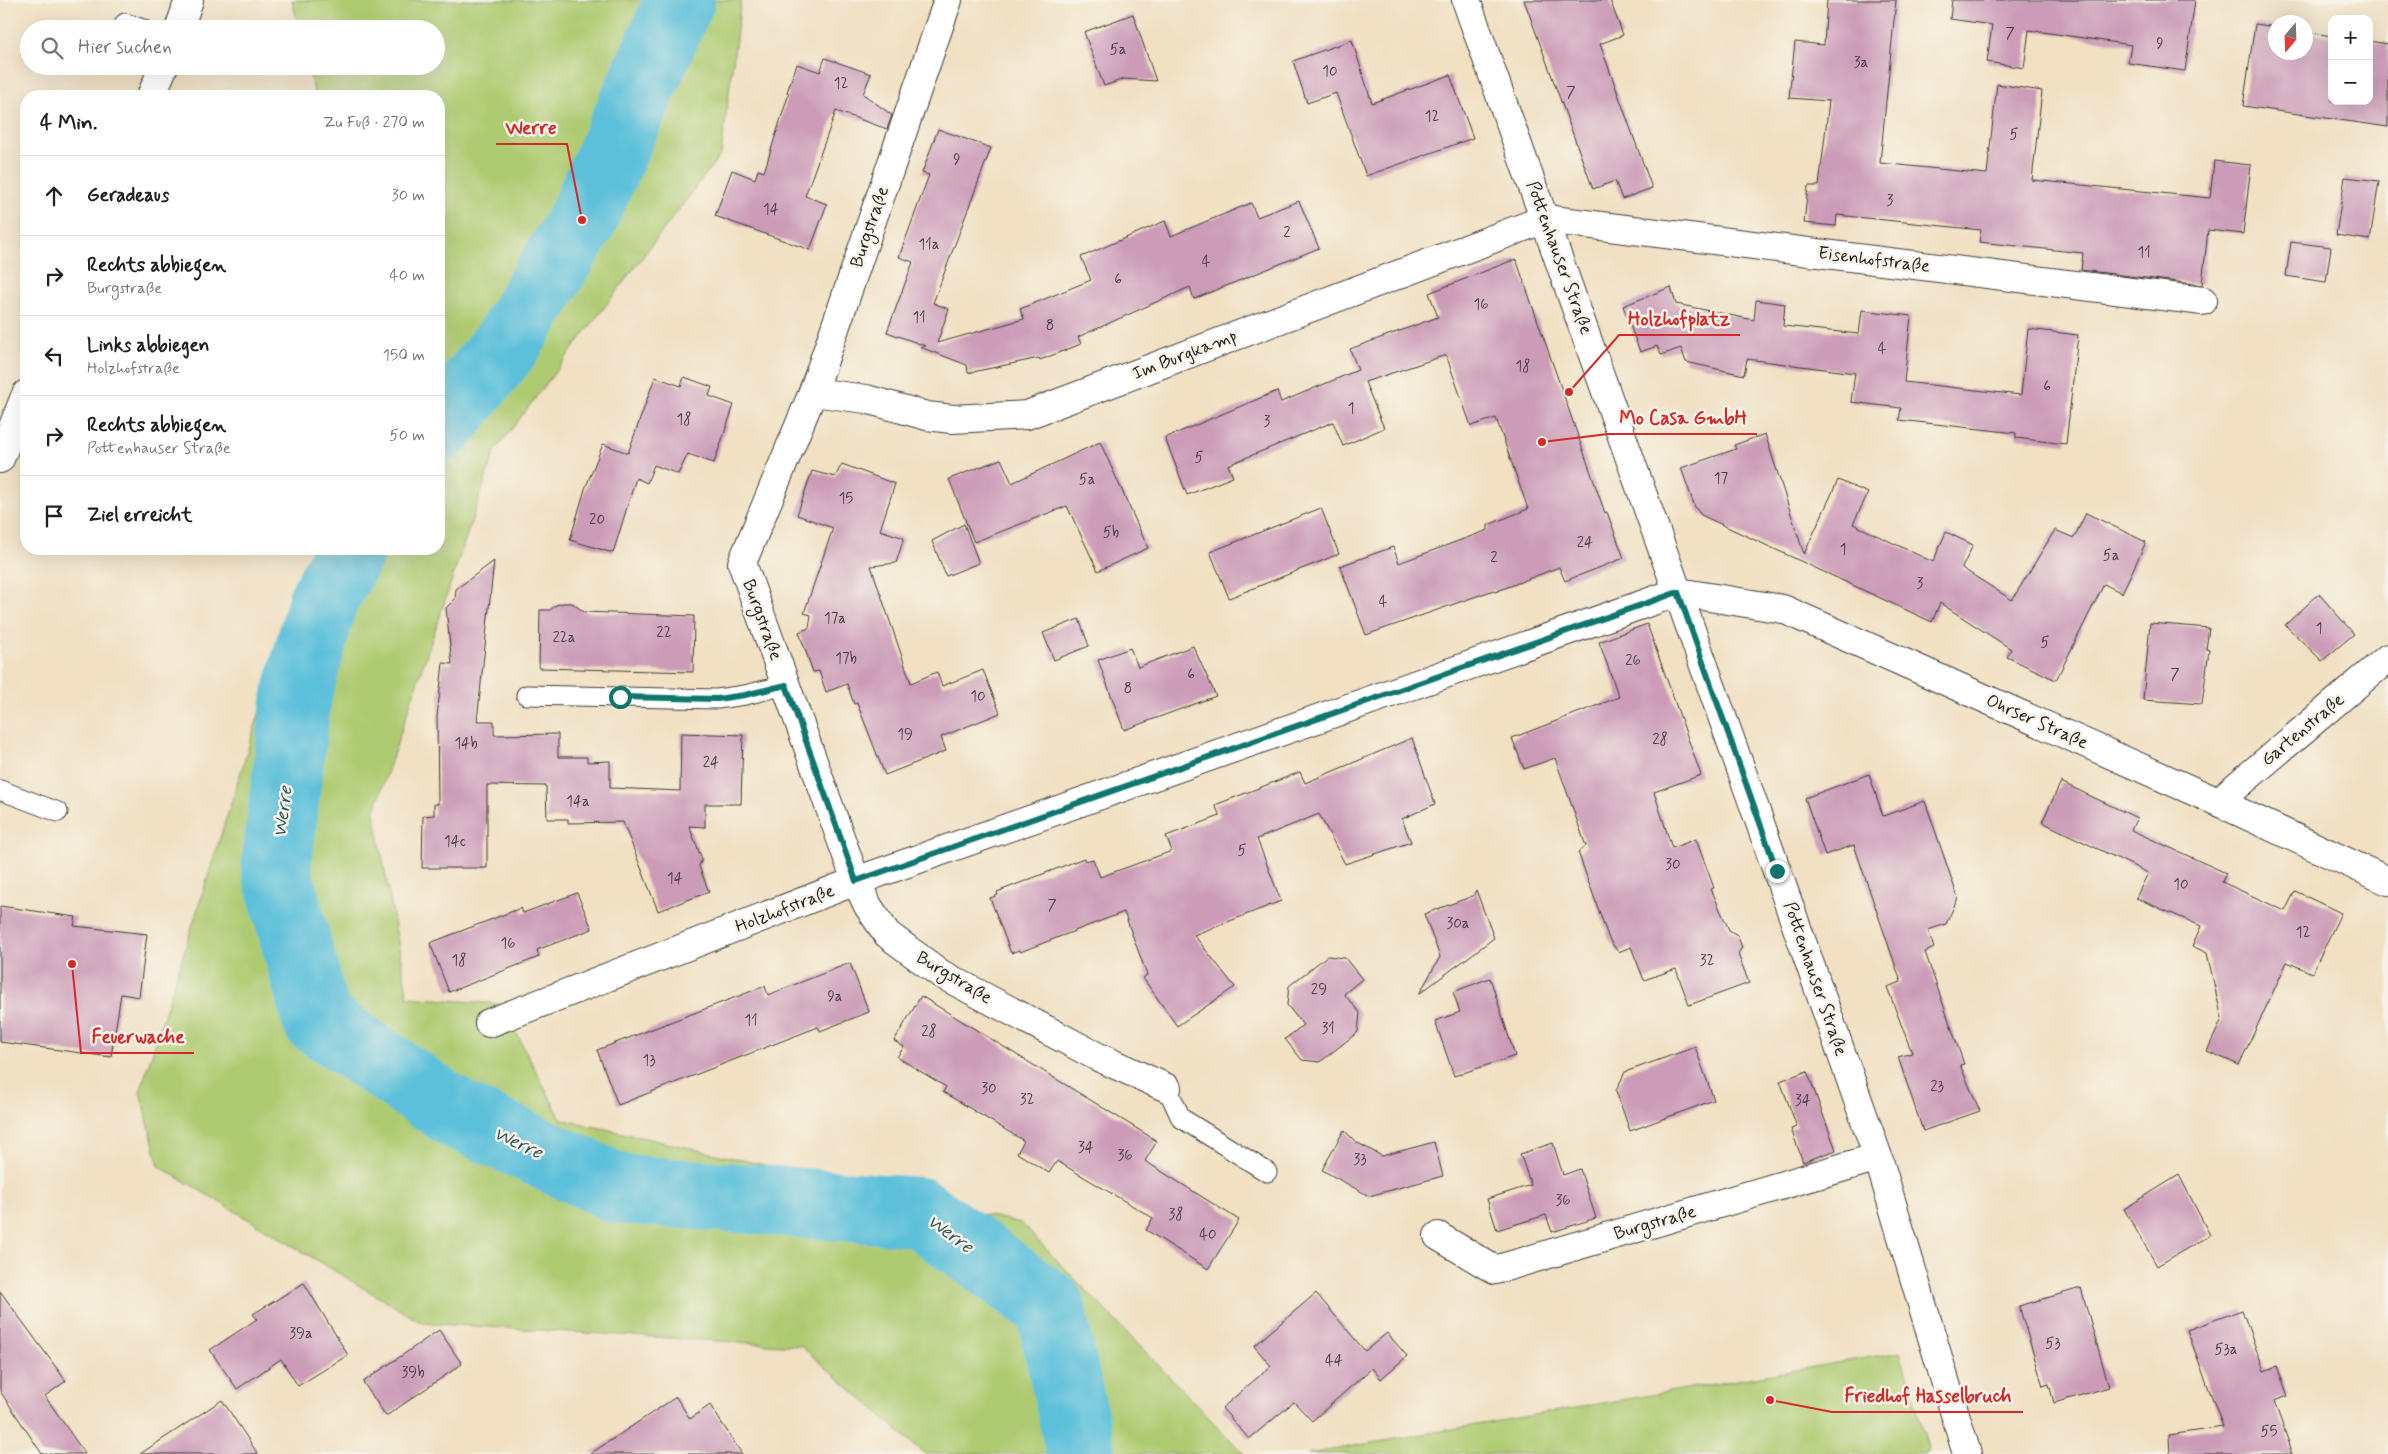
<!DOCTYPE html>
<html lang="de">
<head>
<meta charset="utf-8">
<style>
	body { margin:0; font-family:Mynerve,sans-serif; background:#f2f2f2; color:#202124 }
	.controls { position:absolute; right:15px; top:15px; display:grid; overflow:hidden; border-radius:10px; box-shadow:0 5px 20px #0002 }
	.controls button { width:45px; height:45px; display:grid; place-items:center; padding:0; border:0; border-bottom:1px solid #e0e0e0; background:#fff; color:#202124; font:25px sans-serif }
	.compass { position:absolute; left:2268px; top:15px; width:45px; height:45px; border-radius:50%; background:#fff; box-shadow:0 5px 20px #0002; rotate:199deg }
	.stop { position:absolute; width:15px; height:15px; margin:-11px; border:4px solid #0f766e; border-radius:50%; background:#fff }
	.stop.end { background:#0f766e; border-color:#fff; box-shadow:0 1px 5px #0008 }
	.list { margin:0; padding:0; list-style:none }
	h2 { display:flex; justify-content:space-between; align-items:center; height:65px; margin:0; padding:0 20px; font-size:21px }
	h2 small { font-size:16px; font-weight:400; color:#757577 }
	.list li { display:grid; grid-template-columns:32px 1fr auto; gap:15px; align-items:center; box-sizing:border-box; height:80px; padding:0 20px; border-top:1px solid #e0e0e0 }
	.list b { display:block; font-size:19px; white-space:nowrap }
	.list p { margin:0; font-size:16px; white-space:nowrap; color:#757577 }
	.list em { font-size:16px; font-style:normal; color:#757577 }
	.icon { flex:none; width:28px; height:28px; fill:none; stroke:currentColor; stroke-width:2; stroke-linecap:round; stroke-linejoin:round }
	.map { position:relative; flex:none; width:2388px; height:1454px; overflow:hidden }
	.search { position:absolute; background:#fff; box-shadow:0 5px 20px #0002; left:20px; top:20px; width:425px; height:55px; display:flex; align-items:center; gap:12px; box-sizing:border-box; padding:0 18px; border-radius:28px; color:#757577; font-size:19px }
	.panel { position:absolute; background:#fff; box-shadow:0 5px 20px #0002; left:20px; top:90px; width:425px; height:465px; border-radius:20px }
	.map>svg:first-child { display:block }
	.green { fill:#afcb72; stroke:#667447 }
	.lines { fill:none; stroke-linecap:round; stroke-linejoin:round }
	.river { stroke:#5cc0da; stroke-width:70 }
	.building { fill:#cb9bb7 }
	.lane-casing { stroke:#3c3935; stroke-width:21 }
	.street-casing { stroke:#3c3935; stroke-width:30 }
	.secondary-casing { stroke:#3c3935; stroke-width:30 }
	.primary-casing { stroke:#3c3935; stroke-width:30 }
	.lane { stroke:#fff; stroke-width:19 }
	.street { stroke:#fff; stroke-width:28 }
	.secondary { stroke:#fff; stroke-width:28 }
	.primary { stroke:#fff; stroke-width:28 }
	.route { stroke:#0f766e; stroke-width:6 }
	.labels { text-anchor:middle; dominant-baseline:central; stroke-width:5; stroke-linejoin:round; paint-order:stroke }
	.number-label { font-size:15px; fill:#483c43 }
	.street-label { font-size:18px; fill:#1c1c1c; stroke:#f7f3e8 }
	.water-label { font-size:19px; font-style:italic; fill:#32555e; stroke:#f7f3e8 }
	.leader { fill:none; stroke:#d62828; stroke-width:2 }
	.callout-dot { fill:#d62828; stroke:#f7f3e8; stroke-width:2 }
	.callout-label { font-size:19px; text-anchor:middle; font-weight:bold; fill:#d62828; stroke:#f7f3e8; stroke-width:5; stroke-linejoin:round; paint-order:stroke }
</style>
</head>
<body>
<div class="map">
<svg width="2388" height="1454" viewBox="0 0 2388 1454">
	<rect width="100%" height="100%" fill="#f7f3e8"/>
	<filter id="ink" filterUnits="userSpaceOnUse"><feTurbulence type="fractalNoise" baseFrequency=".02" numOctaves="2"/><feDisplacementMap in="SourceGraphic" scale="10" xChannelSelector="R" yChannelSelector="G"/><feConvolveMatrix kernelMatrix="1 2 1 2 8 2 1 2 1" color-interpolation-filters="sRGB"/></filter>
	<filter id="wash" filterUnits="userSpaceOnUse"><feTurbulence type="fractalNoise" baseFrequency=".0096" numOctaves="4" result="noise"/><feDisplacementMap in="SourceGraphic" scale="20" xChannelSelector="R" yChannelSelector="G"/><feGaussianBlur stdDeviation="1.12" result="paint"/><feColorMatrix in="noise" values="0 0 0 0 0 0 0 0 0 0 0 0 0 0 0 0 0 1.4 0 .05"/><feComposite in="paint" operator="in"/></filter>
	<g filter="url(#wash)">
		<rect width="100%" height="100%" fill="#f1e0c2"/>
		<g class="green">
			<polygon points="292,0 741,0 721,154 495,451 374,812 408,997 501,1004 561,1119 1021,1223 1244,1454 925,1454 801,1346 422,1323 159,1166 140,1092 311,549 439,549 439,96 315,96 308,66 436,66 436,29 299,29"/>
			<polygon points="1900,1352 1928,1447 1926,1454 1308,1454"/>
		</g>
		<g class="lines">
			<g class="river">
				<polyline points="439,428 507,344 582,220 680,0"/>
				<polyline points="351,549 323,601 297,695 276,868 317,1020 456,1114 619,1189 919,1212 1050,1306 1081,1454"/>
			</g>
		</g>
		<g id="blocks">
			<g class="building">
				<polygon points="1524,0 1610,0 1623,35 1600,44 1652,188 1622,199 1615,181 1593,189"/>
				<polygon points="1827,0 1896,0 1880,163 1987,174 1997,84 2042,91 2032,180 2210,198 2214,161 2251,165 2243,234 2208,230 2202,285 2081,270 2083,253 1979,242 1981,230 1837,215 1836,226 1804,223 1808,186 1819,186 1829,101 1789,98 1795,42 1824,45"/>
				<polygon points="1952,0 2195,0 2185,71 2128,63 2131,45 2029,30 2024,68 1987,62 1992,25 1950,19"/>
				<polygon points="1133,14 1156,81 1124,79 1104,86 1084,32"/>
				<polygon points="2255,24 2276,27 2276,52 2306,52 2306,32 2332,36 2332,101 2369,101 2369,41 2388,44 2388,127 2243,106"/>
				<polygon points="1352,40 1372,103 1450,75 1473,138 1366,176 1336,93 1307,103 1293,61"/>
				<polygon points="825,58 871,74 863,94 892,115 887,129 836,111 805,196 827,204 810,250 715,216 732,170 755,179 758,170 764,172 789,93 787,92 797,64 820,72"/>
				<polygon points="938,129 991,148 933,303 949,309 937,343 1024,319 1020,309 1091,280 1081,257 1165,221 1171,236 1251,203 1257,217 1299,201 1319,248 1194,299 1190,287 1078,337 1081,344 1040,360 1039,358 968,373 967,365 920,347 926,346 887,332 913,262 899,257 929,175 922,173"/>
				<polygon points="2345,177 2379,181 2370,240 2336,235"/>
				<polygon points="2291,242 2331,247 2326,282 2286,276"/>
				<polygon points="1516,259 1605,513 1607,512 1624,558 1565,581 1559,567 1495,592 1494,590 1366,635 1340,566 1393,547 1399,563 1488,530 1488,525 1528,509 1496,418 1471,426 1446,355 1365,382 1384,428 1343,446 1333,422 1228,465 1233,477 1187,495 1165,438 1277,391 1281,402 1358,370 1350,349 1438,317 1429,293"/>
				<polygon points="1671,287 1676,304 1754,320 1756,300 1785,304 1783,326 1859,334 1862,310 1911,316 1904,382 2021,395 2028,329 2078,335 2066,444 2016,438 2016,433 1899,420 1901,408 1851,402 1855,373 1747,359 1744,375 1686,362 1681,348 1661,355 1657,346 1640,352 1623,306"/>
				<polygon points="655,377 681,386 684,377 712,387 709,396 734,405 714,463 688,454 678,474 654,465 647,483 636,478 613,553 570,540 585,489 603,444 628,453"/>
				<polygon points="1765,434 1804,554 1838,480 1868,493 1853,524 1933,562 1946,532 1973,545 1962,568 2012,600 2055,530 2074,538 2086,513 2146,542 2122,593 2104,584 2056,680 2007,657 2011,649 1940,603 1932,622 1701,515 1695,507 1681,468 1736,449 1734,445"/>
				<polygon points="1100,442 1148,548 1098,571 1067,506 974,542 949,479 1001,459 1012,483"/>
				<polygon points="842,464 895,484 880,530 904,538 896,563 871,566 911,683 937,672 942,686 983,670 1000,713 941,737 946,751 885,775 857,703 854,704 847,684 826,692 819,671 813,672 799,632 809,628 811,615 804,613 833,528 797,515 812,471 835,477"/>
				<polygon points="1321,508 1339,554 1229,598 1210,552"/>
				<polygon points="964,524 979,563 946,576 932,541"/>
				<polygon points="494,561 477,721 494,721 494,735 558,734 558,757 587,757 587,762 610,761 610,788 680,791 681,733 743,735 741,804 705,804 705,827 689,826 702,859 699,866 709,892 658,911 623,822 568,823 568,819 547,819 546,786 487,785 487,868 422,868 423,816 434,815 434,804 438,804 437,717 443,663 452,664 446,608 455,599 456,589"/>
				<polygon points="2319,594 2354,634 2322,661 2285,625"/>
				<polygon points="563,603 572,603 584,612 694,616 693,672 539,668 540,610 550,610 556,605"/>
				<polygon points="1079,619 1089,646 1054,660 1043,633"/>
				<polygon points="2150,623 2209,628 2206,649 2209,650 2202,704 2143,700"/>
				<polygon points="1647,624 1701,775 1654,792 1672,848 1696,839 1714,888 1711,889 1729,930 1737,935 1742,947 1738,954 1749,983 1689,1005 1676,969 1644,980 1631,947 1618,952 1609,939 1578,852 1586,846 1555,758 1524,769 1512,738 1619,697 1599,642"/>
				<polygon points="1193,646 1216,696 1124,730 1098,660 1130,648 1138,667"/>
				<polygon points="1412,738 1435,804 1402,819 1411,842 1345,864 1319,814 1257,839 1281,901 1194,935 1235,987 1177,1026 1143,978 1147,975 1124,912 1020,952 1019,950 1011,953 990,898 998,895 997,892 1084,858 1085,861 1093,859 1100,877 1172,851 1166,836 1220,816 1215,805 1300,772 1305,783"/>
				<polygon points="1869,774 1883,816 1925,801 1958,898 1946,924 1928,930 1934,948 1925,952 1964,1064 1960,1065 1980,1111 1923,1131 1898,1057 1912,1053 1887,987 1901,982 1854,845 1825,855 1805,798"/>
				<polygon points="2061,782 2137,818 2131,830 2226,873 2222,882 2285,911 2295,891 2341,913 2312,973 2287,962 2239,1065 2207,1051 2222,1019 2207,953 2192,946 2201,926 2136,898 2148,873 2042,822"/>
				<polygon points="1476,890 1494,938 1419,994 1440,957 1424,914 1473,896"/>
				<polygon points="577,893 592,929 537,950 539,957 449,992 430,943 521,908 523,913"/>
				<polygon points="0,906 76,917 74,926 147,934 139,997 121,994 111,1057 0,1042"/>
				<polygon points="1327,956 1345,958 1362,979 1344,994 1360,1013 1358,1032 1320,1062 1302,1060 1285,1039 1303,1025 1287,1005 1289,986"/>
				<polygon points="850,963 869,1012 820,1031 818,1027 618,1105 597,1050 765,986 768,995"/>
				<polygon points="1490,978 1515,1056 1454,1076 1435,1021 1460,1012 1453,992"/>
				<polygon points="921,996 1157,1141 1145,1161 1239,1220 1208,1269 1146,1230 1153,1218 1057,1161 1049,1173 1017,1153 1024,1141 943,1092 946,1087 897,1057 904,1047 894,1041"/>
				<polygon points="1695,1047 1714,1100 1630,1131 1616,1091 1625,1072"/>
				<polygon points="1807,1071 1836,1150 1803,1162 1791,1129 1797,1127 1780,1081"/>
				<polygon points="1344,1130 1356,1142 1382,1156 1434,1142 1443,1176 1369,1196 1322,1170"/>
				<polygon points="1553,1143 1563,1175 1580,1169 1596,1218 1552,1232 1546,1215 1497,1230 1487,1199 1531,1185 1520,1154"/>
				<polygon points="2179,1175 2210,1235 2157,1266 2124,1209"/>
				<polygon points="304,1283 348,1355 298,1386 281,1359 237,1389 210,1350 257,1319 253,1314"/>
				<polygon points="2081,1288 2109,1387 2054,1403 2049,1384 2043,1386 2019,1306"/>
				<polygon points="0,1291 66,1381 45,1396 85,1454 42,1454 0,1391"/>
				<polygon points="1316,1293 1365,1351 1387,1333 1407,1356 1381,1379 1372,1368 1312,1421 1294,1402 1249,1439 1222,1408 1271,1366 1254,1346"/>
				<polygon points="2242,1310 2264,1371 2277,1366 2288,1396 2274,1401 2293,1454 2170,1454 2169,1435 2223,1427 2187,1330"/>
				<polygon points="439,1330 462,1364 386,1416 363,1382"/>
				<polygon points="676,1397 690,1419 710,1405 742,1454 590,1454"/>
				<polygon points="222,1400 258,1454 140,1454"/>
			</g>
		</g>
	</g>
	<g filter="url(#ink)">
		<use href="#blocks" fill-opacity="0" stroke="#3c3935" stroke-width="1"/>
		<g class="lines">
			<g class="lane-casing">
				<g id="lane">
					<polyline points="125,23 143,29"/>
					<polyline points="526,695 717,699 745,695 786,685"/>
					<polyline points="0,790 58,812"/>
					<polyline points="1167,1088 1181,1118 1267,1172"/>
				</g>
			</g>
			<g class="street-casing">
				<g id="street">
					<polyline points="948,0 813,392 742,563 856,881 868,906 887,934 941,974 1098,1057 1167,1088"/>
					<polyline points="813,392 866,399 927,416 952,419 1027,415 1545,219 2203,301"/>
					<polyline points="2218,802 2388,658"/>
					<polyline points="489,1023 856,881 1678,592"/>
					<polyline points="1438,1236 1495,1270 1878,1157"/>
				</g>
			</g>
			<g class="secondary-casing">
				<g id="secondary">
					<polyline points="1466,0 1748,789 1878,1157 1967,1454"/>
					<polyline points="1678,592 1783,609 2218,802 2388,881"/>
				</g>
			</g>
			<g class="primary-casing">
				<g id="primary">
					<polyline points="179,29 189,0"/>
					<polyline points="151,96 164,66"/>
					<polyline points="0,459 26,394"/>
				</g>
			</g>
			<use href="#lane" class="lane"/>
			<use href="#street" class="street"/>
			<use href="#secondary" class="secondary"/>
			<use href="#primary" class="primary"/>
		</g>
	</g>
	<g class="lines" filter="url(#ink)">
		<polyline class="route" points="620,697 717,699 745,695 786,685 856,881 1678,592 1777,871"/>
	</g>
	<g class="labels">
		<g class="number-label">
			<text x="2010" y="34">7</text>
			<text x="2160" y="44">9</text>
			<text x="1118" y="50">5a</text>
			<text x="1861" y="63">3a</text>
			<text x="1330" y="72">10</text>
			<text x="841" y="84">12</text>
			<text x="1571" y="93">7</text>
			<text x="1432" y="117">12</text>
			<text x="2014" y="135">5</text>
			<text x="957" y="160">9</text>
			<text x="1890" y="201">3</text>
			<text x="771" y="210">14</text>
			<text x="1287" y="233">2</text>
			<text x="929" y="245">11a</text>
			<text x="2144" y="253">11</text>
			<text x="1206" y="262">4</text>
			<text x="1118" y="280">6</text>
			<text x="1481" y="305">16</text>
			<text x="919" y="318">11</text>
			<text x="1050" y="326">8</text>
			<text x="1882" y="349">4</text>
			<text x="1523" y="367">18</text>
			<text x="2047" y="387">6</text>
			<text x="1351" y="409">1</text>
			<text x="684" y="420">18</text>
			<text x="1267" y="422">3</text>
			<text x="1199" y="458">5</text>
			<text x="1721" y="479">17</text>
			<text x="1087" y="480">5a</text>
			<text x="846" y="499">15</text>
			<text x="597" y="520">20</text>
			<text x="1111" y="533">5b</text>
			<text x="1585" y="543">24</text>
			<text x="1843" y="550">1</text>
			<text x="2111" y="556">5a</text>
			<text x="1494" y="558">2</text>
			<text x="1920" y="584">3</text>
			<text x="1383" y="602">4</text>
			<text x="835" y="619">17a</text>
			<text x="2319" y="629">1</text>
			<text x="664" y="633">22</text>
			<text x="564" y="638">22a</text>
			<text x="2045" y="643">5</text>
			<text x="846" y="659">17b</text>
			<text x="1633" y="661">26</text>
			<text x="1191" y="675">6</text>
			<text x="2175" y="675">7</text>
			<text x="1128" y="689">8</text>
			<text x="978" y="697">10</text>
			<text x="905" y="735">19</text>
			<text x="1660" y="740">28</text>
			<text x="466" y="744">14b</text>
			<text x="711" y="763">24</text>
			<text x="578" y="802">14a</text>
			<text x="455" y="842">14c</text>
			<text x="1242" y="851">5</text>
			<text x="1673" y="865">30</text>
			<text x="675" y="879">14</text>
			<text x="2181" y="885">10</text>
			<text x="1052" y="906">7</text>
			<text x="1458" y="924">30a</text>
			<text x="2303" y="933">12</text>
			<text x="508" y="944">16</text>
			<text x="459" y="961">18</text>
			<text x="1707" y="961">32</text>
			<text x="1319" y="990">29</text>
			<text x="835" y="997">9a</text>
			<text x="751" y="1021">11</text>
			<text x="1328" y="1029">31</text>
			<text x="929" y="1032">28</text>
			<text x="649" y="1061">13</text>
			<text x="1937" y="1087">23</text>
			<text x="989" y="1089">30</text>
			<text x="1027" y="1100">32</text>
			<text x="1803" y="1101">34</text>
			<text x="1086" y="1148">34</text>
			<text x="1125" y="1156">36</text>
			<text x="1360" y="1160">33</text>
			<text x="1563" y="1201">36</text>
			<text x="1176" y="1215">38</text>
			<text x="1208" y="1235">40</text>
			<text x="301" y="1334">39a</text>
			<text x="2053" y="1344">53</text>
			<text x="2226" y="1350">53a</text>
			<text x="1334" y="1361">44</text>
			<text x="413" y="1373">39b</text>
			<text x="2269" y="1432">55</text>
		</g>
		<g class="street-label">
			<text transform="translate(870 227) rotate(-71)">Burgstraße</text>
			<text transform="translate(1559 258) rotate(70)">Pottenhauser Straße</text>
			<text transform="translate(1874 260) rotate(7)">Eisenhofstraße</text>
			<text transform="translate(1185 355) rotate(-21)">Im Burgkamp</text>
			<text transform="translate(762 620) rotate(70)">Burgstraße</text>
			<text transform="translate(2037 722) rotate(24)">Ohrser Straße</text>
			<text transform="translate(2303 730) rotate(-40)">Gartenstraße</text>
			<text transform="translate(785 909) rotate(-21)">Holzhofstraße</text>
			<text transform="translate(954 978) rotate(31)">Burgstraße</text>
			<text transform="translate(1815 979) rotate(71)">Pottenhauser Straße</text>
			<text transform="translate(1655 1223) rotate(-16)">Burgstraße</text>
		</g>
		<g class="water-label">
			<text transform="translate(283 812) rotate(-83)">Werre</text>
			<text transform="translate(518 1143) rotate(25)">Werre</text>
			<text transform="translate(950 1234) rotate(36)">Werre</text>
		</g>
	</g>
	<path class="leader" d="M582 220L567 144H496M1569 392L1619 335H1740M1542 442L1608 434H1757M72 964L81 1053H194M1770 1400L1832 1412H2023"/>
	<g class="callout-dot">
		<circle cx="582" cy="220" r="5"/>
		<circle cx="1569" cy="392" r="5"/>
		<circle cx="1542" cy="442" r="5"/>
		<circle cx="72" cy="964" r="5"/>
		<circle cx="1770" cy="1400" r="5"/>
	</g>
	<g class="callout-label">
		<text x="531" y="134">Werre</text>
		<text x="1679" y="325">Holzhofplatz</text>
		<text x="1683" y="424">Mo Casa GmbH</text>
		<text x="138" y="1043">Feuerwache</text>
		<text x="1928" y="1402">Friedhof Hasselbruch</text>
	</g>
</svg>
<div class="controls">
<button>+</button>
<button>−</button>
</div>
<svg class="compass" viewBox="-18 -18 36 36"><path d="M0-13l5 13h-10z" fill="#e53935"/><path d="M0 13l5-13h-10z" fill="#757577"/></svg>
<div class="stop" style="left:620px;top:697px"></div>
<div class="stop end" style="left:1777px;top:871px"></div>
<div class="search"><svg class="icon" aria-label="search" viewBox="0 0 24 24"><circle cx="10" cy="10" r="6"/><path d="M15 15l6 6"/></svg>Hier suchen</div>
<section class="panel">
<h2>4 Min.<small>Zu Fuß · 270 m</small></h2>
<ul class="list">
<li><svg class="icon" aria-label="ahead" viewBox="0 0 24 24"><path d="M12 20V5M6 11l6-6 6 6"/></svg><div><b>Geradeaus</b></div><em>30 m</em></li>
<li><svg class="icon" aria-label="right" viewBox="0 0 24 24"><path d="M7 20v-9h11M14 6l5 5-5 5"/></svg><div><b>Rechts abbiegen</b><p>Burgstraße</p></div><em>40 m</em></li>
<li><svg class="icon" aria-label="left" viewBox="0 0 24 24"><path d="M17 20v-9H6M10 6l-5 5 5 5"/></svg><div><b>Links abbiegen</b><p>Holzhofstraße</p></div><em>150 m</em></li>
<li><svg class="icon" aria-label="right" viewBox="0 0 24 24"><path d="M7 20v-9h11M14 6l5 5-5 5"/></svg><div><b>Rechts abbiegen</b><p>Pottenhauser Straße</p></div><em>50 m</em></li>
<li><svg class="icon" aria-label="arrive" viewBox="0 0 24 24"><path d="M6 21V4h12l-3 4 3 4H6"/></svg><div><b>Ziel erreicht</b></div></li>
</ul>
</section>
</div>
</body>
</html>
